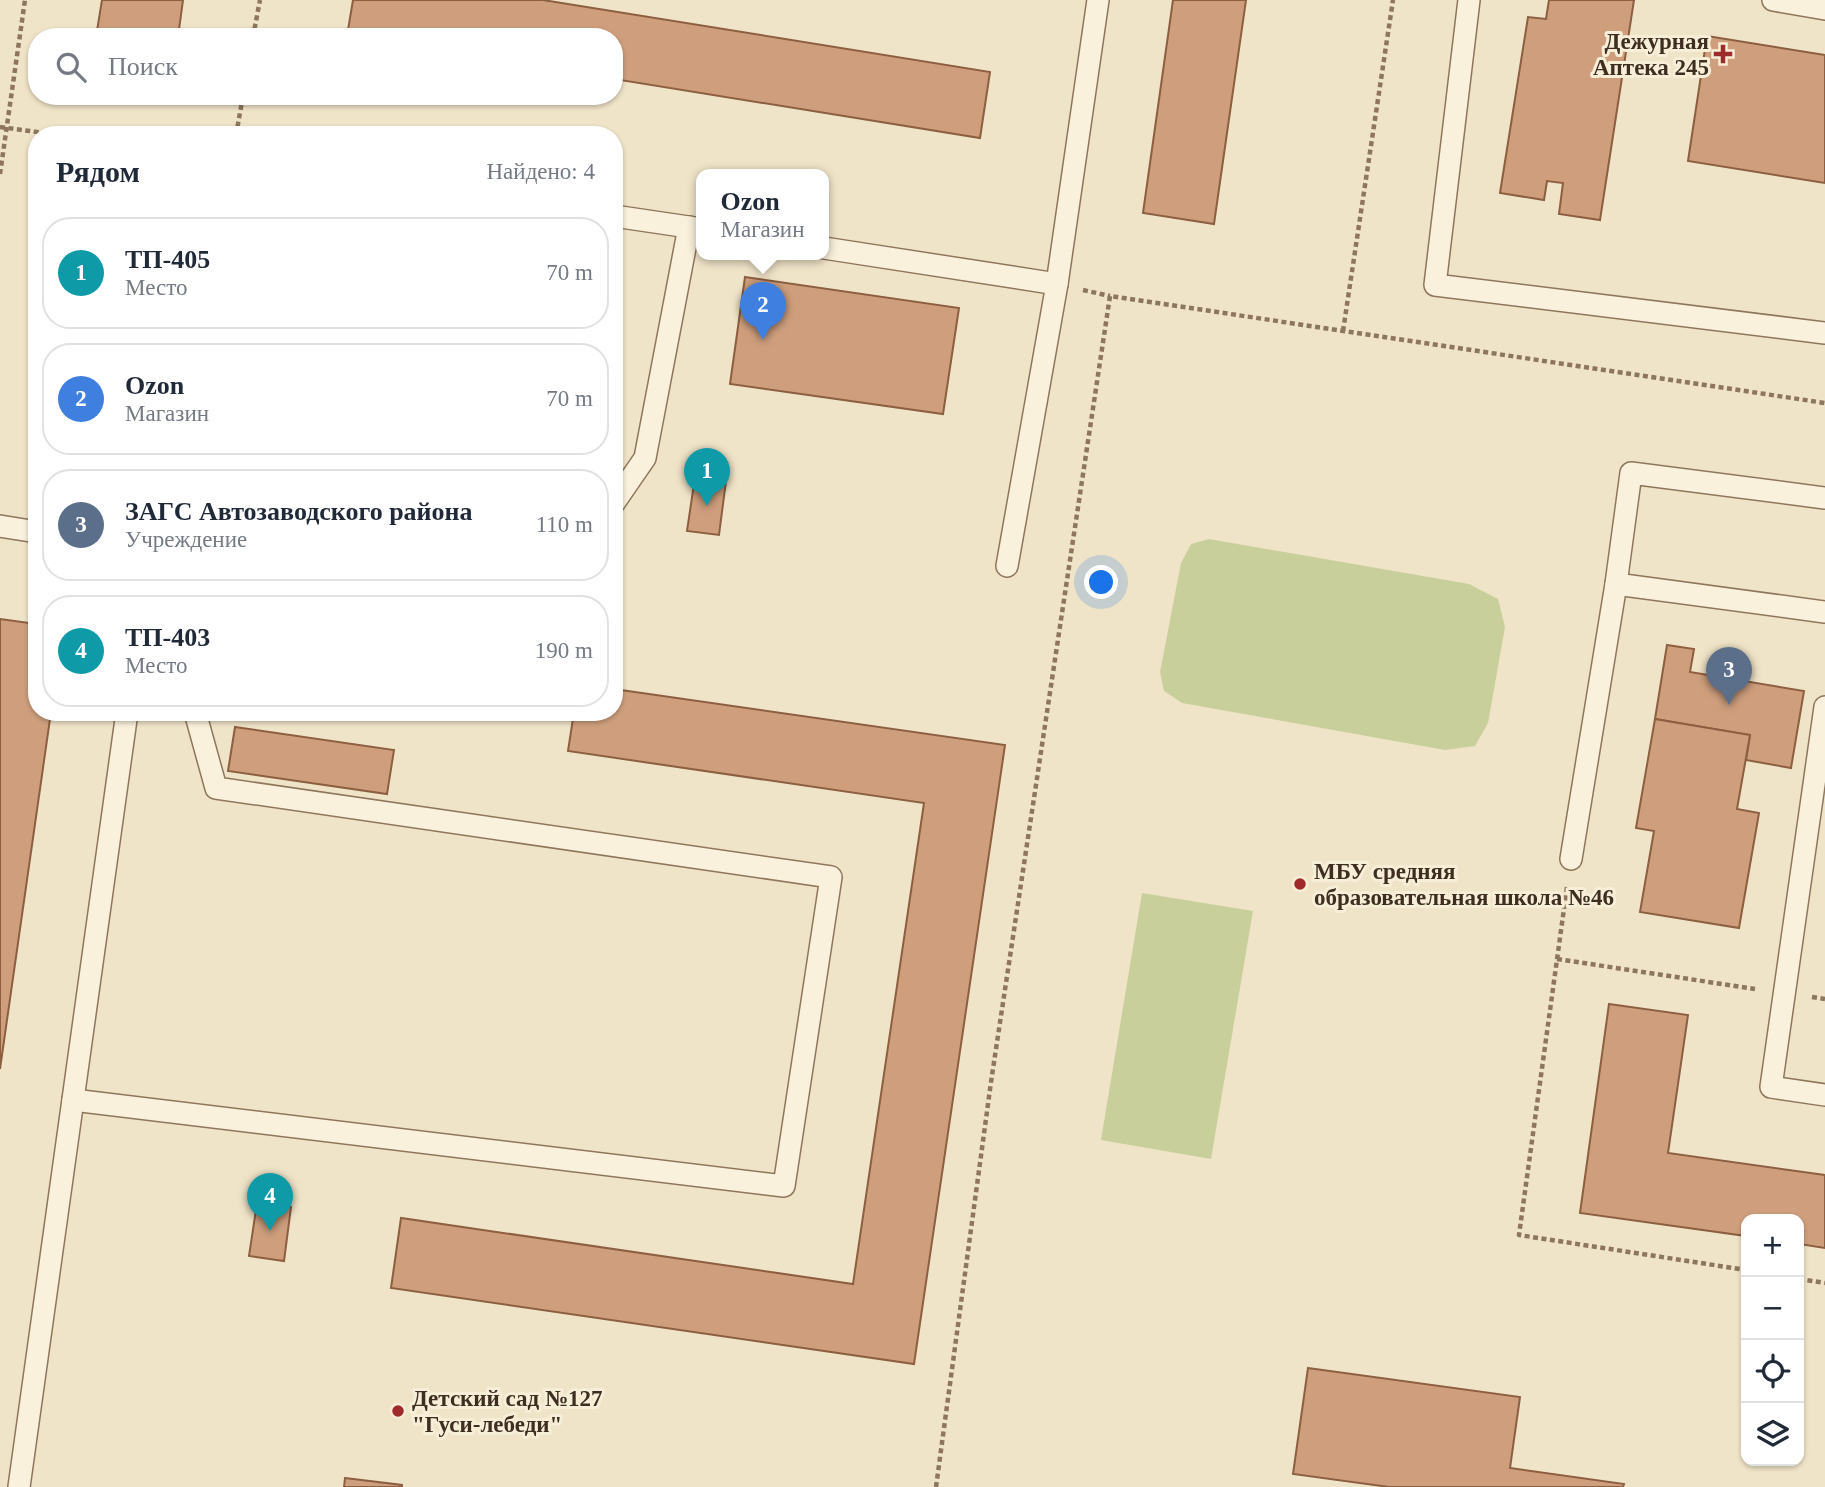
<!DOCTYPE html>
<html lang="ru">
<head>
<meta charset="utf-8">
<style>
	body { margin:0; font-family:Georgia,serif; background:#f2f2f3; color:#1f2937 }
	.controls { position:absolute; right:21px; bottom:21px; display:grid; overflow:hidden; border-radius:14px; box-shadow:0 2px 5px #0004 }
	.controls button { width:63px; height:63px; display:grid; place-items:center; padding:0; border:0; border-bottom:2px solid #e0e1e3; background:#fff; color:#1f2937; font:35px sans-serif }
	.you { position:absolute; left:1102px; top:583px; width:24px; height:24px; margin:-18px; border:5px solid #fff; border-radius:50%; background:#1a73e8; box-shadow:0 0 0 10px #1a73e833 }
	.badge { display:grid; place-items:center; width:46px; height:46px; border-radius:50%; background:#0b8043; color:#fff; font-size:23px; font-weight:700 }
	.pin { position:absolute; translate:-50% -58px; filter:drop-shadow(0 2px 4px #0008) }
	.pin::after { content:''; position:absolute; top:37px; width:24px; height:21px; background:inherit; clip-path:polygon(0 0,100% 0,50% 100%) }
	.popup { position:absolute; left:696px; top:169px; width:133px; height:91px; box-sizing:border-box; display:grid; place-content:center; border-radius:14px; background:#fff; filter:drop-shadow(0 2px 5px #0005); font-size:23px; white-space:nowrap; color:#747a83 }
	.popup b { font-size:26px; color:#1f2937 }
	.popup::after { content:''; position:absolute; left:50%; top:100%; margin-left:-14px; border:14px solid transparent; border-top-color:#fff }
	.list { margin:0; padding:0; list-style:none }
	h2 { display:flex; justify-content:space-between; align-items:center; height:91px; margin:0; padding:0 28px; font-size:30px }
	h2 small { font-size:23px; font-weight:400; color:#747a83 }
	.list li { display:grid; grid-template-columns:46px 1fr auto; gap:21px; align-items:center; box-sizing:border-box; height:112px; margin:0 14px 14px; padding:0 14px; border:2px solid #e0e1e3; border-radius:28px }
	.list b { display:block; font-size:26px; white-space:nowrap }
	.list p { margin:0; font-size:23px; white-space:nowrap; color:#747a83 }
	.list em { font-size:23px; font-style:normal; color:#747a83 }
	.icon { flex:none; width:38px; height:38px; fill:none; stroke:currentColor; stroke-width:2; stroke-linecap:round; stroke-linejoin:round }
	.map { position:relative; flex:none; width:1825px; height:1487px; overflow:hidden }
	.search { position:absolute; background:#fff; box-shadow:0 2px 5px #0004; left:28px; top:28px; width:595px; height:77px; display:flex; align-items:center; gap:18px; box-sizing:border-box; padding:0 24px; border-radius:28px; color:#747a83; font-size:26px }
	.panel { position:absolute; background:#fff; box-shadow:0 2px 5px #0004; left:28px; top:126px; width:595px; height:595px; border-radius:28px }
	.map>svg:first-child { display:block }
	.green { fill:#c9cf9b }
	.building { fill:#cf9f7d; stroke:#8d5f41; stroke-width:2 }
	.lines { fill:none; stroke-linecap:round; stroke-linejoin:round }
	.lane-casing { stroke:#8d765c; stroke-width:24 }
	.path { stroke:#8d765c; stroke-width:4.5; stroke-dasharray:5 3.5; stroke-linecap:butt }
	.lane { stroke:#faf1dc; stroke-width:21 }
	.poi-dot { fill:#9e2a2b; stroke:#f7eed8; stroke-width:2.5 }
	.labels { text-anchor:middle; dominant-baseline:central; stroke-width:6; stroke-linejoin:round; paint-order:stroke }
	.poi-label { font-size:23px; font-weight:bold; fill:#3d2e20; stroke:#f7eed8; text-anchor:start }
</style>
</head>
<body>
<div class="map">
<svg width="1825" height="1487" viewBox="0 0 1825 1487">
	<rect width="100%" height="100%" fill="#f0e4c8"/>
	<g class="green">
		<polygon points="1209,539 1469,584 1498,599 1505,627 1488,723 1475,746 1445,750 1182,703 1164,691 1160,672 1181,563 1191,544"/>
		<polygon points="1142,893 1253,911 1211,1159 1101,1140"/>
	</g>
	<g class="building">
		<polygon points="102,0 183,0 178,37 96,37"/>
		<polygon points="353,0 543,0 990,72 980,138 614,79 614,37 347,36"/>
		<polygon points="1173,0 1246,0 1214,224 1143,213"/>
		<polygon points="1549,0 1634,0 1600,220 1559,214 1563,183 1547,181 1544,200 1500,193 1528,17 1546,19"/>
		<polygon points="1707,36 1825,55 1825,183 1688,161"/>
		<polygon points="745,277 959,308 943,414 730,384"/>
		<polygon points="695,477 726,481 719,535 687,531"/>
		<polygon points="0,619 37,624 37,712 51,712 0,1069"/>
		<polygon points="1667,645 1694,649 1690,672 1804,691 1791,768 1746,760 1750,735 1655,719"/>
		<polygon points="614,689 1005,745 914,1364 391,1288 401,1218 853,1284 924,803 568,751 574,712 614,712"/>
		<polygon points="1655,719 1750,735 1737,809 1759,813 1739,928 1640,912 1654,831 1636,828"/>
		<polygon points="235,727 394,750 387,794 228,771"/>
		<polygon points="1609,1004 1688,1015 1668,1153 1825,1175 1825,1248 1799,1244 1799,1219 1746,1219 1746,1236 1580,1213"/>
		<polygon points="257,1203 291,1207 284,1261 249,1256"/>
		<polygon points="1308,1368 1520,1397 1510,1468 1624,1484 1623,1487 1389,1487 1293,1474"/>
		<polygon points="345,1478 402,1485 402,1487 344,1487"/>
	</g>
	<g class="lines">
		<g class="lane-casing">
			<g id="lane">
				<polyline points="1469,0 1435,285 1825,333"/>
				<polyline points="1773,0 1825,9"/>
				<polyline points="614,216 702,229"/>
				<polyline points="824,248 1057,284 1098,0"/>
				<polyline points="614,503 645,458 689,227"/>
				<polyline points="0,526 37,532"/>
				<polyline points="1007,566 1057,284"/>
				<polyline points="1616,584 1825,612"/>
				<polyline points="1825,707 1771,1087 1825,1095"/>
				<polyline points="1571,859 1616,584 1631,473 1825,498"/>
				<polyline points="73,1100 784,1186 831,877 216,788 195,712"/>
				<polyline points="19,1487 127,712"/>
			</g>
		</g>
		<g class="path">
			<polyline points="253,37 260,0"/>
			<polyline points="0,127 59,135"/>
			<polyline points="236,135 243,96"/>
			<polyline points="0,174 25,0"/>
			<polyline points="1083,290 1110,296"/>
			<polyline points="1343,331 1393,0"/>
			<polyline points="1567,887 1519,1235 1746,1270"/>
			<polyline points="1557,959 1755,989"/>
			<polyline points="1812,997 1825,999"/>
			<polyline points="1799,1279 1825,1283"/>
			<polyline points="936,1487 991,1082 1110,296 1825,403"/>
		</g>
		<use href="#lane" class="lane"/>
	</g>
	<g class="poi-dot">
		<path d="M1719.5 43.5h7v7h7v7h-7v7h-7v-7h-7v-7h7z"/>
		<circle cx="1300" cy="884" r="7"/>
		<circle cx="398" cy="1411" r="7"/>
	</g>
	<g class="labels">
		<g class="poi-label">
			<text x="1709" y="41" text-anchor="end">Дежурная<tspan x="1709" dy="26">Аптека 245</tspan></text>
			<text x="1314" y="871">МБУ средняя<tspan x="1314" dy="26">образовательная школа №46</tspan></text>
			<text x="412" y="1398">Детский сад №127<tspan x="412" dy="26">"Гуси-лебеди"</tspan></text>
		</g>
	</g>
</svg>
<div class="controls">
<button>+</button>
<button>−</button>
<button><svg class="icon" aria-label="locate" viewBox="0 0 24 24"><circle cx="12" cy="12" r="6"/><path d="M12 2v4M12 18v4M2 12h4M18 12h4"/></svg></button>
<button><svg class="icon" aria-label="layers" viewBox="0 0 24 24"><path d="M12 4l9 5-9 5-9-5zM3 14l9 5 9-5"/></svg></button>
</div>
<div class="you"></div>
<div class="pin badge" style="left:707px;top:506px;background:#0f9aa8">1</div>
<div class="pin badge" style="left:763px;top:340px;background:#3f7fe0">2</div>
<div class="popup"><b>Ozon</b>Магазин</div>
<div class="pin badge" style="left:1729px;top:705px;background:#5c6f8a">3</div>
<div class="pin badge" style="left:270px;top:1231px;background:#0f9aa8">4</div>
<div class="search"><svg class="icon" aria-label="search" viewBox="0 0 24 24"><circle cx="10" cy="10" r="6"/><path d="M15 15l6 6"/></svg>Поиск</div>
<section class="panel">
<h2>Рядом<small>Найдено: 4</small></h2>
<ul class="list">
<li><span class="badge" style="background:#0f9aa8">1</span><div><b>ТП-405</b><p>Место</p></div><em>70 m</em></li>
<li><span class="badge" style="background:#3f7fe0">2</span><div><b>Ozon</b><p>Магазин</p></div><em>70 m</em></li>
<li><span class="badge" style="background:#5c6f8a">3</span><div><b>ЗАГС Автозаводского района</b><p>Учреждение</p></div><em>110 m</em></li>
<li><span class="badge" style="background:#0f9aa8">4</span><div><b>ТП-403</b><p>Место</p></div><em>190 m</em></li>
</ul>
</section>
</div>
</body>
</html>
